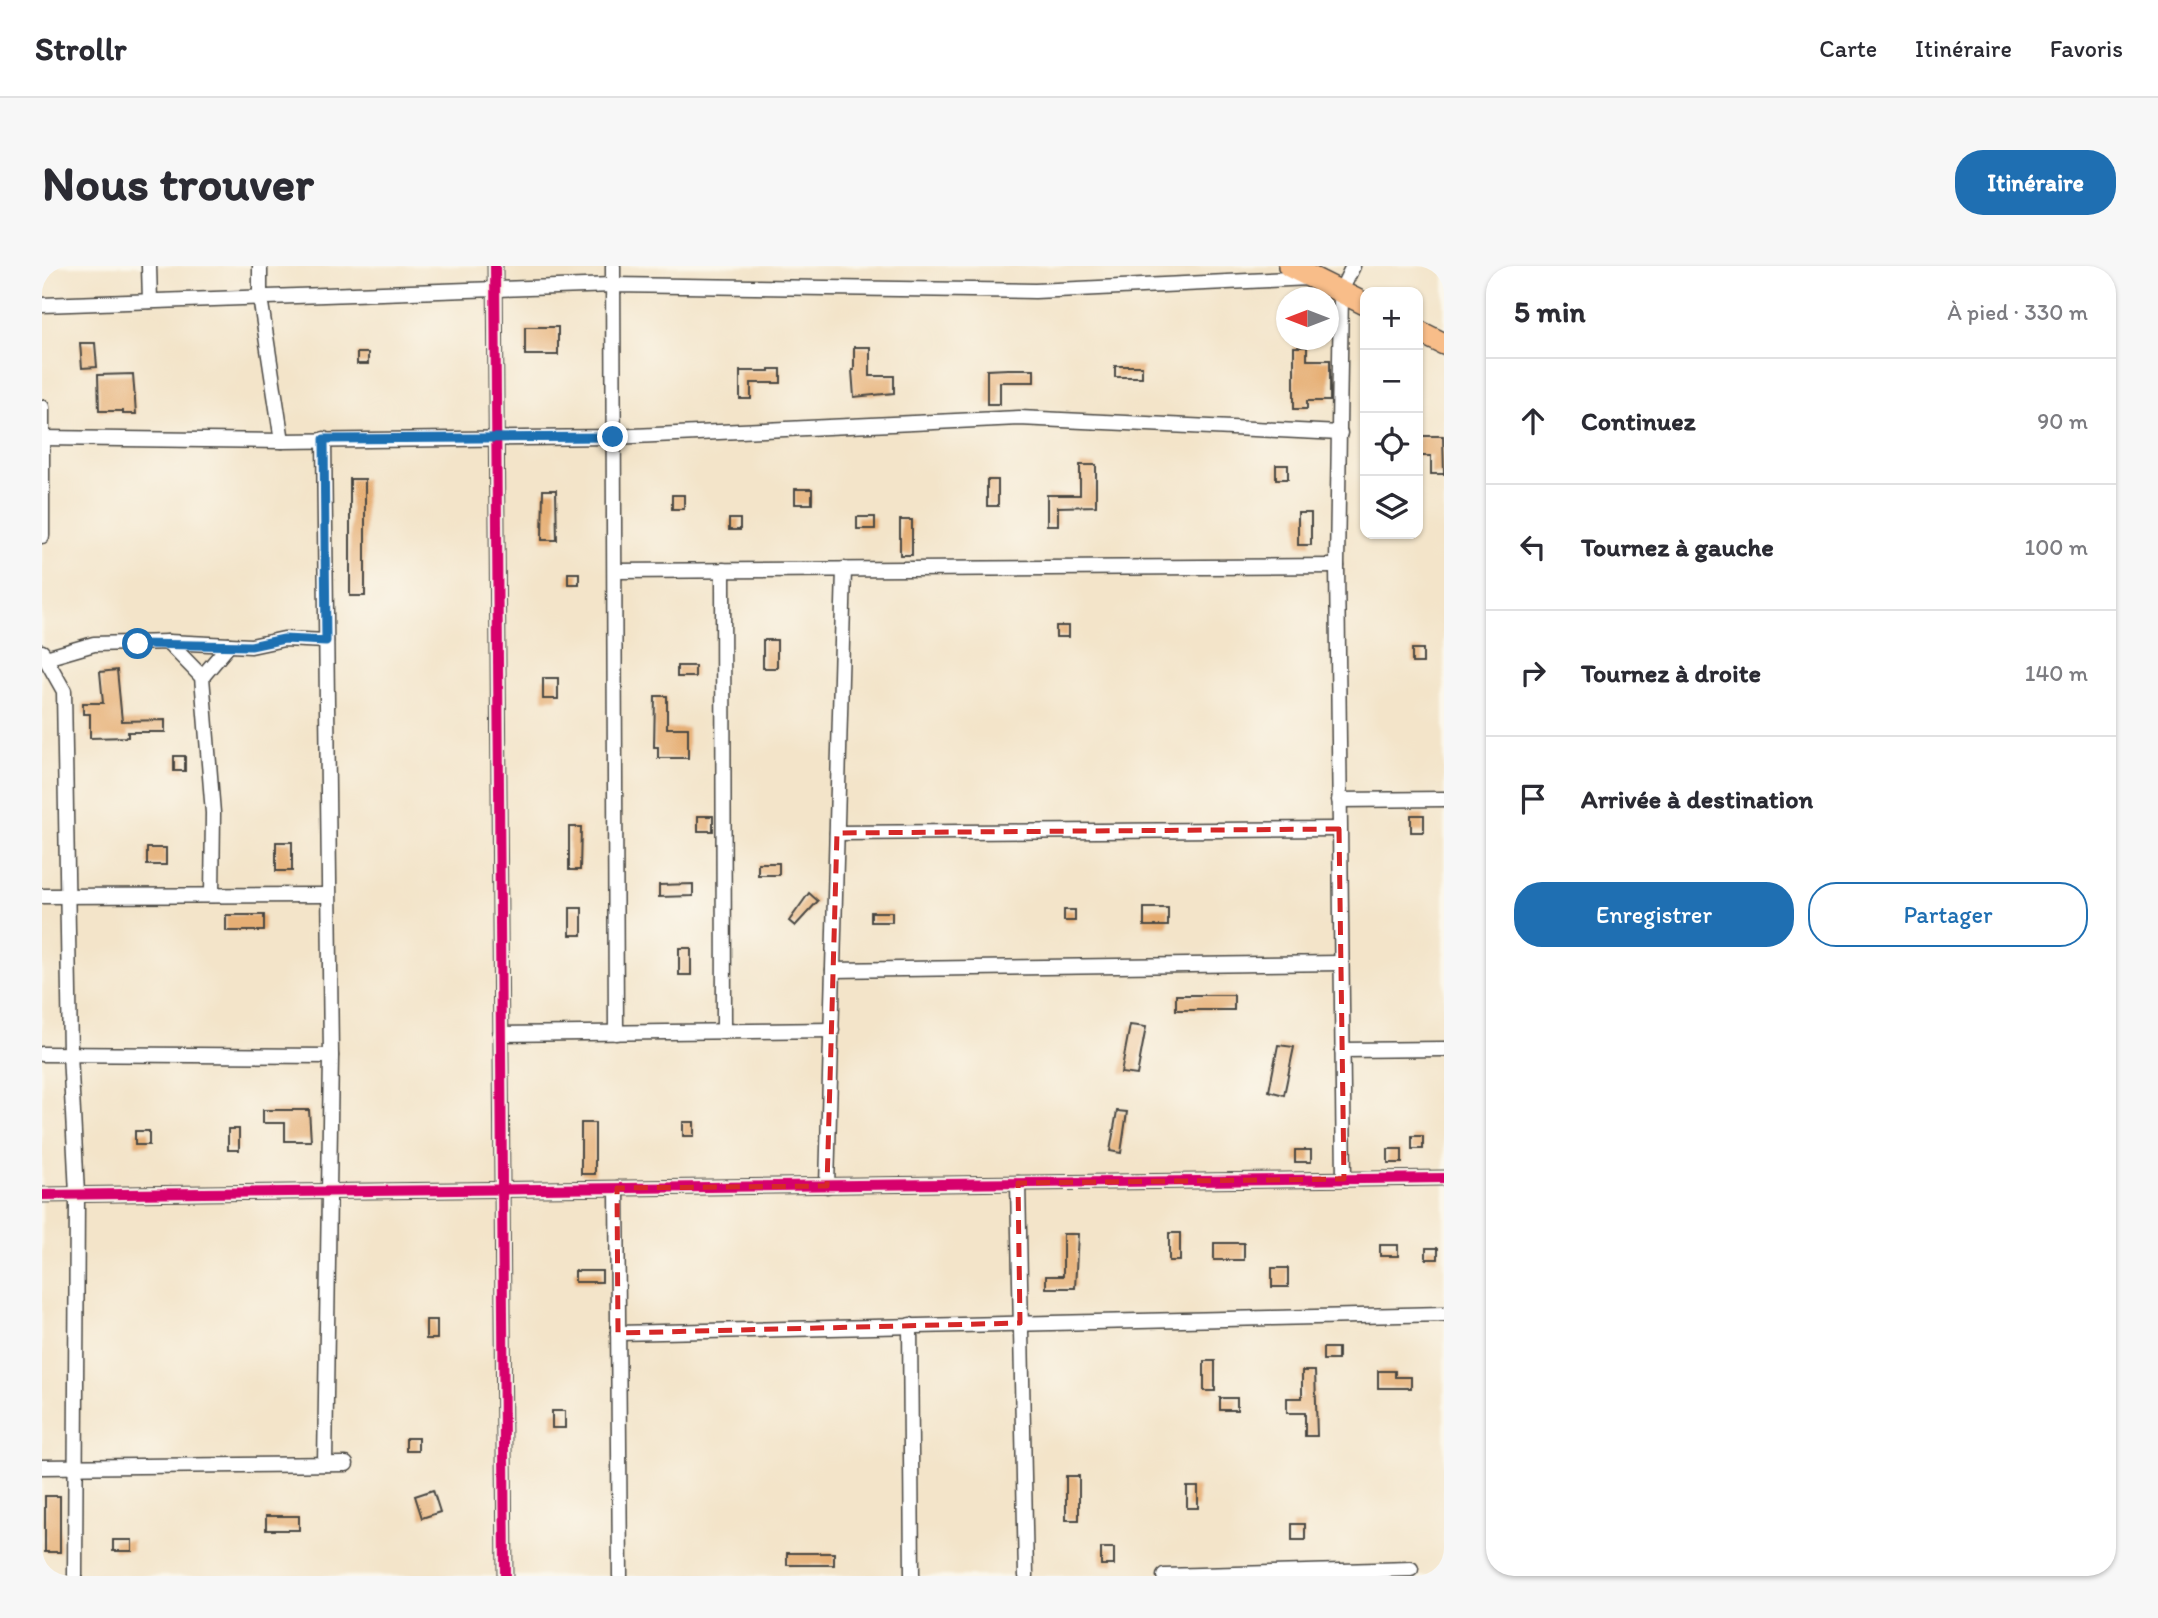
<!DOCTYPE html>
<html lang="fr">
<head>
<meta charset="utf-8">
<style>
	body { margin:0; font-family:Itim,sans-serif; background:#f7f7f7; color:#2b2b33 }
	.controls { position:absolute; right:21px; top:21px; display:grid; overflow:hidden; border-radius:14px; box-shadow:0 2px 5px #0004 }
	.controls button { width:63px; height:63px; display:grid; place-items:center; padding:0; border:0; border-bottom:2px solid #e1e1e2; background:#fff; color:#2b2b33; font:35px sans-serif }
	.compass { position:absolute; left:1234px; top:21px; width:63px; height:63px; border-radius:50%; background:#fff; box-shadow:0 2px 5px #0004; rotate:270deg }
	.stop { position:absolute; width:21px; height:21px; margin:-16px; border:5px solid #1f6fb2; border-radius:50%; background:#fff }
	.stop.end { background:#1f6fb2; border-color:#fff; box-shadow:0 2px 7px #0008 }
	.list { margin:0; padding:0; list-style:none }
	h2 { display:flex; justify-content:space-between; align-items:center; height:91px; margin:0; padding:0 28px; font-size:30px }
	h2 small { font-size:23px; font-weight:400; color:#7c7c81 }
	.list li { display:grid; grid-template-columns:46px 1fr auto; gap:21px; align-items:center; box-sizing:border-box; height:126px; padding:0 28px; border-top:2px solid #e1e1e2 }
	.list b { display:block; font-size:26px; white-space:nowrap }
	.list em { font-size:23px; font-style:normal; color:#7c7c81 }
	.actions { display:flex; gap:14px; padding:21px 28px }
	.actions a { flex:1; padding:16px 0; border:2px solid #1f6fb2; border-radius:28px; text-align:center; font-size:24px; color:#1f6fb2 }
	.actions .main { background:#1f6fb2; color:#fff }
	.icon { flex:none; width:38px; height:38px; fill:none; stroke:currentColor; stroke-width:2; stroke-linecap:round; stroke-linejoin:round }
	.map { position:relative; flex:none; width:1402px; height:1310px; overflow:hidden; border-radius:28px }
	header { display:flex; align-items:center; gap:42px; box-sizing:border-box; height:98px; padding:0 35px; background:#fff; border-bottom:2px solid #e1e1e2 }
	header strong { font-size:33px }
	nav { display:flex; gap:38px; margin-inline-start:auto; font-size:24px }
	.intro { display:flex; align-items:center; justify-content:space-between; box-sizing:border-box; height:168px; padding:0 42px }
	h1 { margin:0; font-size:49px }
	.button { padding:18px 32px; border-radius:28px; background:#1f6fb2; color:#fff; font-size:24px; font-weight:700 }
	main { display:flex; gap:42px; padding:0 42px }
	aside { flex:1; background:#fff; border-radius:28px; box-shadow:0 2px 5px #0004 }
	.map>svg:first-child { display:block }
	.building { fill:#e6af74 }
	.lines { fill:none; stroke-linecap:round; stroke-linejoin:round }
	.minor-casing { stroke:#494743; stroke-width:17 }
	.primary-casing { stroke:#494743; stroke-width:24 }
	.minor { stroke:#fff; stroke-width:14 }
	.primary { stroke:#f8bd89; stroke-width:21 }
	.cycleway-casing { stroke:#fbf7ec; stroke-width:15 }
	.cycleway { stroke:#d6006c; stroke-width:10 }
	.route { stroke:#1f6fb2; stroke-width:9 }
	.marked { fill:none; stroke:#d62828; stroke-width:5; stroke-dasharray:14 9; stroke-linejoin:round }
</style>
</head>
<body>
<header>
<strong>Strollr</strong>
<nav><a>Carte</a><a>Itinéraire</a><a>Favoris</a></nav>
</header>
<div class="intro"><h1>Nous trouver</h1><a class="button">Itinéraire</a></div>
<main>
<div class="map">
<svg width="1402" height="1310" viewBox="0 0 1402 1310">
	<rect width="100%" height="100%" fill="#fbf7ec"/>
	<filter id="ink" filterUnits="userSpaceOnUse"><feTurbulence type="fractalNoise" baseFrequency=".0143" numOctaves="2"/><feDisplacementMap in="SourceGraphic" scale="14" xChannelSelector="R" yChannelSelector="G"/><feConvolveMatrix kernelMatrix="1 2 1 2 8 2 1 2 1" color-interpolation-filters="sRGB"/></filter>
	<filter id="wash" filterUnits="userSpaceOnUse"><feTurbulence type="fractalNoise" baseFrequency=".00686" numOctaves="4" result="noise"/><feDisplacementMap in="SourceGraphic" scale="28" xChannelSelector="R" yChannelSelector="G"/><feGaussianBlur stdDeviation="1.57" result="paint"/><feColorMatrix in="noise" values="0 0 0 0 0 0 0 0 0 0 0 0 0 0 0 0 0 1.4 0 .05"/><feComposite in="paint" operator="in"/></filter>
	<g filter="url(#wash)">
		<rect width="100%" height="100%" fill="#f3e4c9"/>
		<g id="blocks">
			<g class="building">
				<rect x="483" y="61" width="33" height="28"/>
				<polygon points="38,77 53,77 55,101 40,102"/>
				<polygon points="812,81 828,81 828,110 852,110 852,127 812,131 810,104 812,104"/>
				<polygon points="1252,81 1265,81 1265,94 1288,94 1288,135 1265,135 1265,143 1252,143"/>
				<rect x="315" y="87" width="11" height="11"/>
				<rect x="1073" y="100" width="27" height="11"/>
				<polygon points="727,103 739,103 739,117 709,117 709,133 698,133 698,105 727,105"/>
				<polygon points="966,103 992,103 992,116 958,116 958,138 945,138 945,104"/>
				<polygon points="91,108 94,148 81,148 81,145 57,145 56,109"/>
				<polygon points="1376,170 1401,170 1402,208 1389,208 1389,190 1376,190"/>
				<polygon points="1038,199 1054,199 1054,240 1016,241 1016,259 1005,259 1005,229 1038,229"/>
				<rect x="1234" y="199" width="12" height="14"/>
				<rect x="308" y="213" width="15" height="117"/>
				<rect x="945" y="214" width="11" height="26"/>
				<rect x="753" y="223" width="17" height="15"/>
				<polygon points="501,224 514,224 515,274 500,274"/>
				<rect x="630" y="229" width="12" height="14"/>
				<rect x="1256" y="247" width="13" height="32"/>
				<rect x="815" y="251" width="18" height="12"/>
				<rect x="687" y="253" width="11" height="11"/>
				<rect x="858" y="254" width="12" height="35"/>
				<rect x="526" y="307" width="11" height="11"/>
				<rect x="1014" y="360" width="12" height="11"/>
				<rect x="721" y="374" width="14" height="28"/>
				<rect x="1370" y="383" width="11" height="14"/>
				<rect x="635" y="400" width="18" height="11"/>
				<polygon points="75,404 80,455 123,454 123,466 86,466 86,471 48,472 48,448 41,448 41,437 61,437 58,406"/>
				<rect x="501" y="412" width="15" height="21"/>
				<polygon points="613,430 625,430 625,462 646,462 646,492 616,492 616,481 612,481"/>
				<rect x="132" y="490" width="11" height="15"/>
				<rect x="1369" y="549" width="13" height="17"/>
				<rect x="656" y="550" width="15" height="15"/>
				<polygon points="527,561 539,561 538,604 527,604"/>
				<rect x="234" y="576" width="16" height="29"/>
				<rect x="105" y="582" width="19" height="17"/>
				<rect x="716" y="597" width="21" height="12"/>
				<polygon points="651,618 651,630 617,631 617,619"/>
				<polygon points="767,627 776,635 753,660 747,655"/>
				<rect x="528" y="642" width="12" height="27"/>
				<rect x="1102" y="642" width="24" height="18"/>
				<rect x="1022" y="644" width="11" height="11"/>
				<rect x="829" y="646" width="21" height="10"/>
				<rect x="184" y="649" width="38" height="16"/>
				<rect x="637" y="682" width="12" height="27"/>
				<rect x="1134" y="729" width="58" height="15"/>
				<polygon points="1088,759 1104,761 1095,809 1079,807"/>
				<polygon points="1236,779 1252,781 1242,829 1227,825"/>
				<polygon points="221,844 267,844 269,875 243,875 243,857 221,857"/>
				<polygon points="1075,845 1085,846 1079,887 1068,885"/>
				<rect x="641" y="856" width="11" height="14"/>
				<rect x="539" y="857" width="14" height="51"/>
				<rect x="186" y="863" width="11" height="21"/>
				<rect x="93" y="865" width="14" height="14"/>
				<rect x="1370" y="870" width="11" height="13"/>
				<rect x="1346" y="883" width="14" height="14"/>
				<rect x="1253" y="884" width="16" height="12"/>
				<rect x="1127" y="967" width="11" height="28"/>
				<polygon points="1021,968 1036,968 1033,1022 1004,1022 1004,1010 1021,1010"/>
				<rect x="1172" y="977" width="30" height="17"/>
				<rect x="1338" y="979" width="18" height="11"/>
				<rect x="1384" y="982" width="12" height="11"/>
				<rect x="1230" y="1002" width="16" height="19"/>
				<rect x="533" y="1005" width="27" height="11"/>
				<rect x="384" y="1054" width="11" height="19"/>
				<rect x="1281" y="1082" width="15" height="12"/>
				<rect x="1162" y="1095" width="11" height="30"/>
				<polygon points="1260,1105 1273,1105 1275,1170 1263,1170 1263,1147 1245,1147 1245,1132 1260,1132"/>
				<polygon points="1336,1105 1353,1105 1353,1111 1369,1111 1369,1122 1336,1122"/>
				<rect x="1178" y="1132" width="17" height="12"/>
				<rect x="510" y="1145" width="13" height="17"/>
				<rect x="364" y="1172" width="12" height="13"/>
				<rect x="1024" y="1210" width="13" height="44"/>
				<rect x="1145" y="1221" width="11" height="21"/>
				<polygon points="391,1224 398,1246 380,1252 373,1230"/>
				<rect x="3" y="1230" width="15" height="56"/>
				<rect x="224" y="1250" width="33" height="14"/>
				<rect x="1250" y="1258" width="13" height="16"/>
				<rect x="71" y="1274" width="19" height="11"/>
				<rect x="1059" y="1282" width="13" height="17"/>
				<rect x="745" y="1287" width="47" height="12"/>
			</g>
		</g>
	</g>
	<g filter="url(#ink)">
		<use href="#blocks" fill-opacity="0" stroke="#494743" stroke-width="2"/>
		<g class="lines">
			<g class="minor-casing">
				<g id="minor">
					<polyline points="107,0 108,35"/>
					<polyline points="218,0 218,31 240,175"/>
					<polyline points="453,0 463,1310"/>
					<polyline points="571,0 574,767"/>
					<polyline points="0,39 571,19 993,25 1268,12"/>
					<polyline points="0,141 0,270"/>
					<polyline points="0,172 240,175 571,171 977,152 1298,167"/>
					<polyline points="282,173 289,790 283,1198"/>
					<polyline points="681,304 682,766"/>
					<polyline points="573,305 1295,300"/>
					<polyline points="126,376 209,380 242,373 284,375"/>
					<polyline points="0,386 22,425 28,787 35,928 33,1310"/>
					<polyline points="4,392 52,378 126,376 160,411 171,547 170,629"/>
					<polyline points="160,411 187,379"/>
					<polyline points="1297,534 1402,533"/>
					<polyline points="795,567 1297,563"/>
					<polyline points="0,630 287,629"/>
					<polyline points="791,704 1299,697"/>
					<polyline points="458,768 790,764"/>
					<polyline points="1300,784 1402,783"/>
					<polyline points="0,788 289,790"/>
					<polyline points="1302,913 1295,300 1299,25 1311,0"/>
					<polyline points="976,917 984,1310"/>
					<polyline points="785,920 802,303"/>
					<polyline points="575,922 578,1310"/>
					<polyline points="0,929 1402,912"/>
					<polyline points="868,1059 870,1310"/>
					<polyline points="576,1067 1402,1048"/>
					<polyline points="0,1201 304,1198"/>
					<polyline points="1122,1310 1369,1303"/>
				</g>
			</g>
			<g class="primary-casing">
				<g id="primary">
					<polyline points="1247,0 1323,38"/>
					<polyline points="1376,65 1402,78"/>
				</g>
			</g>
			<use href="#minor" class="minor"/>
			<use href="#primary" class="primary"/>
			<g class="cycleway-casing">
				<g id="cycleway">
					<polyline points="453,0 463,1310"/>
					<polyline points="0,929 1402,912"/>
				</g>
			</g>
			<use href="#cycleway" class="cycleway"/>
		</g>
	</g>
	<g class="lines" filter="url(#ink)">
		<polyline class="route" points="96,378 209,380 242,373 284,375 282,173 571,171"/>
	</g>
	<path class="marked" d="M1297,563l5,350 -326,4 2,140 -402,10 -1,-145 210,-2 10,-353z"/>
</svg>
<div class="controls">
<button>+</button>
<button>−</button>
<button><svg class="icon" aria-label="locate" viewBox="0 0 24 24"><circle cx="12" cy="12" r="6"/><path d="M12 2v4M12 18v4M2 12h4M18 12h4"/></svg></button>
<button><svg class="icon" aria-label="layers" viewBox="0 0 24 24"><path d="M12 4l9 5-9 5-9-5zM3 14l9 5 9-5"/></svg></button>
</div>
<svg class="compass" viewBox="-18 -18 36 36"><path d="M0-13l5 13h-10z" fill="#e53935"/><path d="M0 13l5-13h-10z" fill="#7c7c81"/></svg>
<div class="stop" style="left:96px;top:378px"></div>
<div class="stop end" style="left:571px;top:171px"></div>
</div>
<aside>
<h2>5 min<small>À pied · 330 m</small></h2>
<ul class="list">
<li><svg class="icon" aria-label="ahead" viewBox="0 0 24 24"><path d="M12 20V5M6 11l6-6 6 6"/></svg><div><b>Continuez</b></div><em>90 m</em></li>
<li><svg class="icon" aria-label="left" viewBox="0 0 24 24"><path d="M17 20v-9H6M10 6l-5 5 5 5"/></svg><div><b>Tournez à gauche</b></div><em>100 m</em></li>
<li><svg class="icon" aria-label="right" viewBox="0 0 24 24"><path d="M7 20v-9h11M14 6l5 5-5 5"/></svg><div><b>Tournez à droite</b></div><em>140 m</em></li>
<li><svg class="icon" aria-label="arrive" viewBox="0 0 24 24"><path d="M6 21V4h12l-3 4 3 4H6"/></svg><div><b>Arrivée à destination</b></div></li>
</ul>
<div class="actions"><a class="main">Enregistrer</a><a>Partager</a></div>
</aside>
</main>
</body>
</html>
